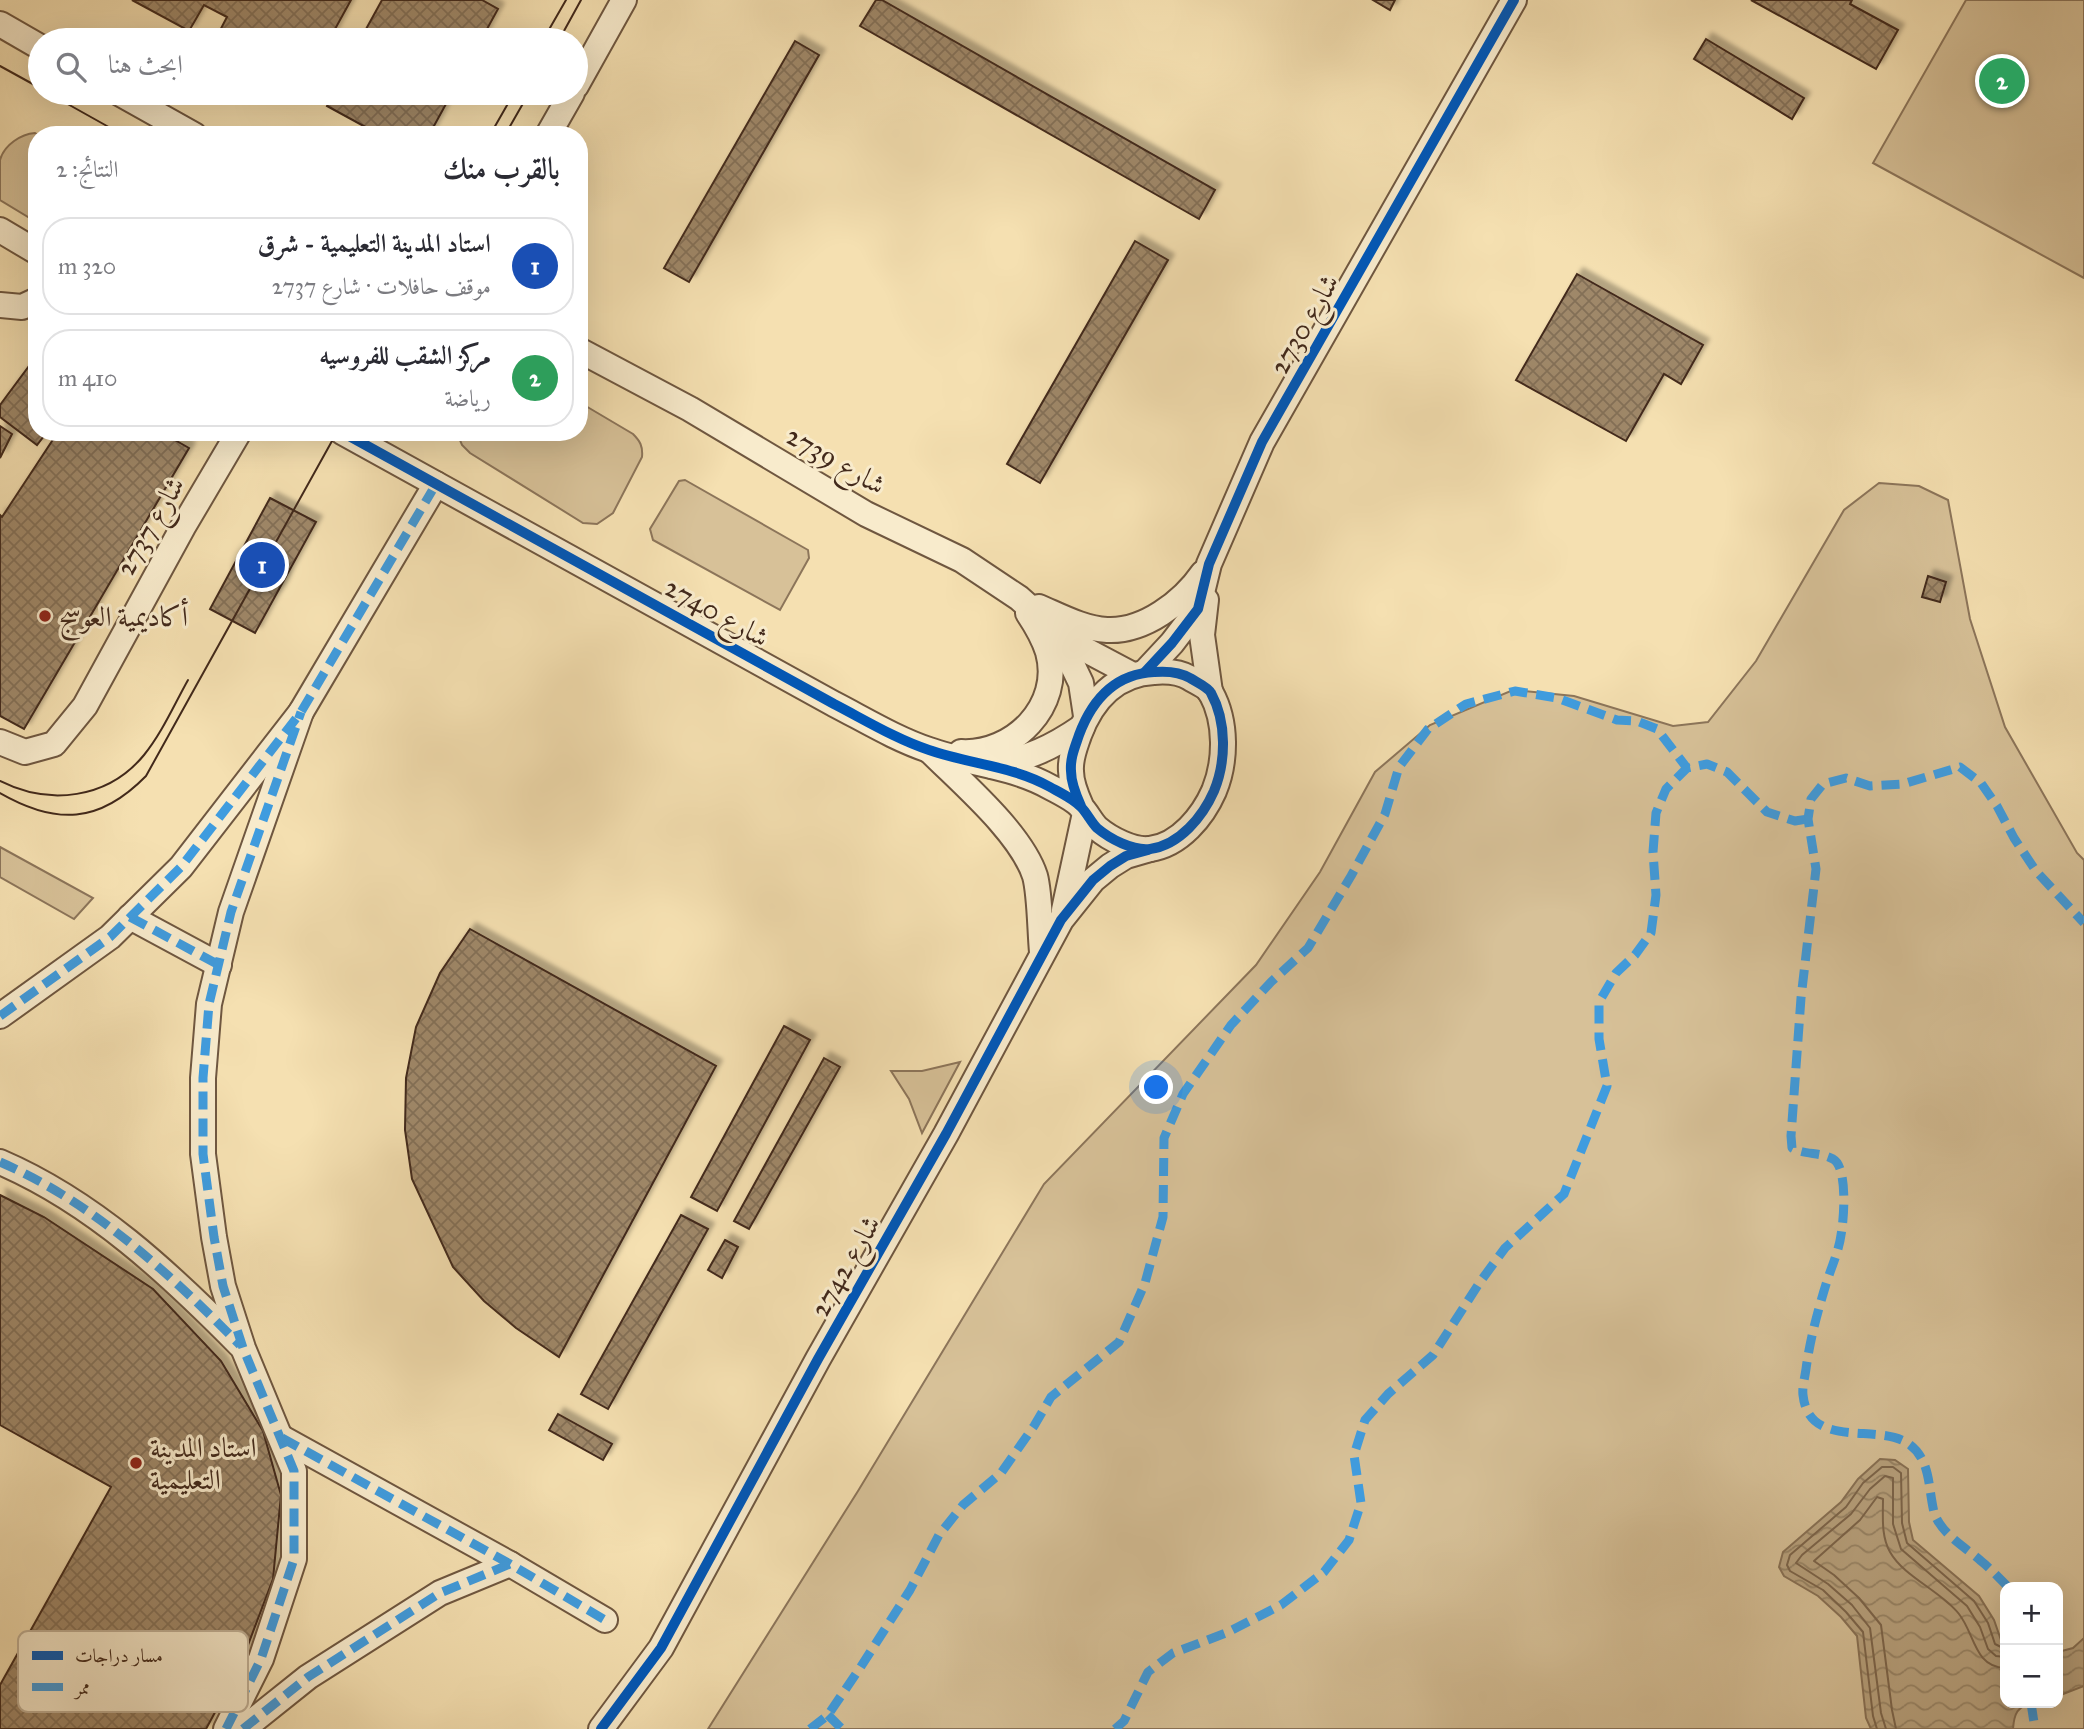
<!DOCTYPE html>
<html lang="ar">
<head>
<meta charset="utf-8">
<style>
	body { margin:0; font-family:"IM FELL Great Primer",Amiri,serif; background:#f2f2f3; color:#2b2b33; direction:rtl }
	.controls { position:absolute; right:21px; bottom:21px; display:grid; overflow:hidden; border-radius:14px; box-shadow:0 7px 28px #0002 }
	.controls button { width:63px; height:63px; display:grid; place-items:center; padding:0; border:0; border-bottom:2px solid #e1e1e2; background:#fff; color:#2b2b33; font:35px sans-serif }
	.you { position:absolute; left:1157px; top:1088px; width:24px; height:24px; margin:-18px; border:5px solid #fff; border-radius:50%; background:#1a73e8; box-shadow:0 0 0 10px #1a73e833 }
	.badge { display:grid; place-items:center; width:46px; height:46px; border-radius:50%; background:#8f2418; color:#fff; font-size:23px; font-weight:700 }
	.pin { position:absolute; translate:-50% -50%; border:4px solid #fff; box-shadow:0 2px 7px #0006 }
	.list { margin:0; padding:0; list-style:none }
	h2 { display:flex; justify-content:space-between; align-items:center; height:91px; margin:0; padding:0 28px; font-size:30px }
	h2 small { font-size:23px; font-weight:400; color:#7c7c81 }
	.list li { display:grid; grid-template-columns:46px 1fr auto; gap:21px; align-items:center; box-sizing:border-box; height:98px; margin:0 14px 14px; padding:0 14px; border:2px solid #e1e1e2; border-radius:28px }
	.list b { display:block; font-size:26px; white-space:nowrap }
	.list p { margin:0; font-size:23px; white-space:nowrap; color:#7c7c81 }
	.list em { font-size:23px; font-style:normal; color:#7c7c81 }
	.icon { flex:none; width:38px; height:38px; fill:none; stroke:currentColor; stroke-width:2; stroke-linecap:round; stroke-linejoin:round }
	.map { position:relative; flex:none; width:2084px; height:1729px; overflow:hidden; direction:ltr }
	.search { position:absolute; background:#fff; box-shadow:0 7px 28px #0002; left:28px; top:28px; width:560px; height:77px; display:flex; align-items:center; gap:18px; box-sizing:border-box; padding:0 24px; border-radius:38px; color:#7c7c81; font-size:26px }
	.panel { position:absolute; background:#fff; box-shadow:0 7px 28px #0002; left:28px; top:126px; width:560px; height:315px; border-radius:28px; direction:rtl }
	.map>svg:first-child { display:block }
	.grass { fill:#d7c198; stroke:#8c755a; stroke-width:2; fill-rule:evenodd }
	.water { fill:url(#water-waves); stroke:#897256; stroke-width:2 }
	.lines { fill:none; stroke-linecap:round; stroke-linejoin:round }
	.shore { stroke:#7d664c; stroke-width:2 }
	.building { fill:url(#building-cross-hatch); stroke:#42291b; stroke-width:2; filter:url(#shadow) }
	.minor-casing { stroke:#6f5740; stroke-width:28 }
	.minor { stroke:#f8ebcc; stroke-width:24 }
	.tram { stroke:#42291b; stroke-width:2 }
	.quiet { stroke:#3f9cdf; stroke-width:9; stroke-dasharray:18 9; stroke-linecap:butt }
	.cycleway-casing { stroke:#f8ebcc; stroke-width:15 }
	.cycleway { stroke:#0057b8; stroke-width:10 }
	.poi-dot { fill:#8f2418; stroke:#f8ebcc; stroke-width:2.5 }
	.labels { text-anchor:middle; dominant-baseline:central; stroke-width:6; stroke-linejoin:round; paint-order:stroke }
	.street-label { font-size:28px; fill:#42291b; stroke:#f8ebcc }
	.poi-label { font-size:28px; fill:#42291b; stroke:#f8ebcc; text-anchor:start }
	.key { fill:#f8ebcc; stroke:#c1b197; stroke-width:2 }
	.key-label { font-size:19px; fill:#42291b }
</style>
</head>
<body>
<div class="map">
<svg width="2084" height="1729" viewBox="0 0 2084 1729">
	<defs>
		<pattern id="water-waves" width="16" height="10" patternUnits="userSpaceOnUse" patternTransform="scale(1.75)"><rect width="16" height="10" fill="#b8a27e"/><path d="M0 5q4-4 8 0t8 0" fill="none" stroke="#978466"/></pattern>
		<pattern id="building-cross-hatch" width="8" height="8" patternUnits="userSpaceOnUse" patternTransform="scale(1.75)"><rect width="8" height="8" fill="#9f8869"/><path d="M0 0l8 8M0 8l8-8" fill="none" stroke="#836f56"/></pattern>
		<filter id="shadow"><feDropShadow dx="6" dy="-6" stdDeviation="2" flood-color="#0004"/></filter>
	</defs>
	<rect width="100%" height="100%" fill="#f5e0b1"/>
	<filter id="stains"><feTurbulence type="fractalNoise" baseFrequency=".00286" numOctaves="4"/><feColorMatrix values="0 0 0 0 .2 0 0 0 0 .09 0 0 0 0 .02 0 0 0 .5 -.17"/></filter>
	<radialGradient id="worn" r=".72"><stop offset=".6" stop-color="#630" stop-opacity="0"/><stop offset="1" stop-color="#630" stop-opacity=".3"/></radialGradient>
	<g class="grass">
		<polygon points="1966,0 2084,0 2084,278 1873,163"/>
		<path d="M35,133l3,2 -1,85h-4l-33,-20c0,-11 0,-29 0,-40 4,-15 21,-26 35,-27z"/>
		<path d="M579,402l54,32c7,7 10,12 9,23l-29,56 -16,11 -14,-1 -113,-70 -8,-8 -5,-12 122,-1z"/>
		<polygon points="685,480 808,550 809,558 780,610 653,540 650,529 679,481"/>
		<path d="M1879,483l40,3 29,14 22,119 35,108 72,126 7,7v869h-1376l150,-238 186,-307 212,-219 64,-93 55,-100 55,-47 83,-35 61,6 99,30 35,-4 48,-61 88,-151zM2005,1587h53v116h-53z"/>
		<polygon points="0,847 93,898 74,919 0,877"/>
		<polygon points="960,1062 922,1133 909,1099 891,1071 922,1071"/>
	</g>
	<g class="water">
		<path d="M1880,1459l15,1 13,9 1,53 4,18 66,56 15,24 7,20 4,4v59h28c-16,3 -19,11 -20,26h-142l-5,-11 -9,-82 -16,-19 -23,-21 -34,-20 -5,-9 4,-15 58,-50 17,-23z"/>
		<polygon points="2084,1638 2084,1686 2058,1696 2058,1652 2073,1648"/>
	</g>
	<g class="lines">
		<g class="shore">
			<polyline points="1877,1729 1873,1716 1863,1632 1846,1612 1823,1590 1790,1571 1787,1565 1790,1555 1846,1507 1863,1483 1882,1467 1893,1467 1901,1473 1902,1523 1907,1543 1974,1601 1988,1623 1995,1644 2005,1649"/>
			<polyline points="1886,1729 1881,1713 1870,1628 1852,1605 1828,1584 1796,1563 1802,1555 1851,1514 1870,1489 1885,1476 1893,1478 1893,1524 1901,1549 1967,1606 1980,1627 1988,1649 1996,1656 2005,1657"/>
			<path d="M1896,1729l-4,-19 -11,-85 -22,-27 -25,-23 -20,-14 46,-41 17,-23 6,2c0,18 -2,37 7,53 14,25 51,39 69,62 16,20 15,53 46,54"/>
		</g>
	</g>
	<g class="building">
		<polygon points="132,0 351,0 329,40 215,40 227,17 204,5 189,31"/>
		<polygon points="382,0 482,0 498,9 481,40 360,40"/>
		<polygon points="876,0 882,0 1215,190 1199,219 860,26"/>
		<polygon points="1373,0 1395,0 1390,10"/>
		<polygon points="1751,0 1852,0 1850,4 1898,30 1876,69"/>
		<polygon points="1706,39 1804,98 1792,119 1694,59"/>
		<polygon points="795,41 819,55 689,282 664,268"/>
		<polygon points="334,93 452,93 429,135 380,135 327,106"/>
		<polygon points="1135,241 1168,260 1040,483 1007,464"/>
		<polygon points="1577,274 1703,345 1681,384 1664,374 1626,441 1516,380"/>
		<polygon points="35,358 37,432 47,432 37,445 0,417 0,405"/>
		<polygon points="0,426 12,434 0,458"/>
		<polygon points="58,432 169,432 168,436 189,448 24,729 0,716 0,515 2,517"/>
		<polygon points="270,498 316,522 255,633 210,609"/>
		<polygon points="1928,576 1946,582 1940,602 1922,597"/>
		<polygon points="470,929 716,1066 559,1357 516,1328 484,1301 453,1267 412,1179 405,1130 406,1078 416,1027 440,973"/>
		<polygon points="784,1026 810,1040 717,1211 691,1197"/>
		<polygon points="824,1058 840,1067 749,1229 734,1221"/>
		<polygon points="0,1195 44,1217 153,1289 221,1361 263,1431 281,1495 273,1579 240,1666 206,1729 0,1729 0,1685 111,1487 0,1425"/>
		<polygon points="681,1215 708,1229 608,1409 581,1394"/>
		<polygon points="725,1240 738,1247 722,1278 708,1270"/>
		<polygon points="558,1414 612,1444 603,1460 549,1430"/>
	</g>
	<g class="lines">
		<g class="minor-casing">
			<g id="minor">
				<polyline points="0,24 40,47"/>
				<polyline points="576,86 624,0"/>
				<polyline points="119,93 194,135"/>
				<polyline points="548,135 572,93"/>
				<polyline points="0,230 37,252"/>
				<polyline points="0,305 22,307 37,300"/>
				<polyline points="579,350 690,409 866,514 962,560 1019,598 1065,639 1133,675"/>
				<path d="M342,432l492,272c31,16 62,35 95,46 40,14 84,16 121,37 9,5 24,12 31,20 6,6 10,15 16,21 13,11 36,23 53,21 30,-4 53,-33 64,-58 12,-29 13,-69 -3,-98 -3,-6 -15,-11 -21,-15 -10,-6 -24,-7 -36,-6 -39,2 -62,28 -75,63 -4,12 -9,23 -8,36 0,12 5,24 10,35"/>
				<polyline points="1206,600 1202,635 1210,692"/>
				<path d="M1039,607c21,9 45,22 68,23 37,2 76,-28 96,-57"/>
				<polyline points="1058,635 1081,683 1086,716"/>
				<polyline points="1145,672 1172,643 1198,609 1209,564 1262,442 1514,0"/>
				<polyline points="0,742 25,752 54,744 85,706 183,527 239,432"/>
				<path d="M930,751c32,32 91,82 105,125 5,18 5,55 7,76"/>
				<path d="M961,752c52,3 102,-46 87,-100 -4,-13 -12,-27 -20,-39"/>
				<path d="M992,766c38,-9 58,-17 90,-39"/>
				<polyline points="1064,910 1085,813"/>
				<polyline points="130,917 219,965"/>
				<polyline points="0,1016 110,937 181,867 301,712 436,484"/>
				<path d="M0,1162c93,40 169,111 240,183"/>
				<polyline points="282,1438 510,1564 605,1620"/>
				<polyline points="226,1729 261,1659 294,1559 294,1471 243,1348 223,1286 214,1237 203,1154 203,1078 209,1004 231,912 301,712"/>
				<polyline points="243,1729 308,1677 440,1593 510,1564"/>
				<polyline points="601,1729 661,1648 818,1359 946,1134 1061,920 1093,880 1110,866 1126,856 1150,849"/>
			</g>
		</g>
		<use href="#minor" class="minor"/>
		<g class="tram">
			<polyline points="543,40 566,0"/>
			<polyline points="559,40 581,0"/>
			<polyline points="0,66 40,88"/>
			<polyline points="48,93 123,135"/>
			<polyline points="490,135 514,93"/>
			<polyline points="505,135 529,93"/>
			<path d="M0,781c49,25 108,18 144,-26 18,-22 30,-50 44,-75"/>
			<path d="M0,793c56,32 99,31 146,-17l191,-344"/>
		</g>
		<g class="quiet">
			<polyline points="130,917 219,965"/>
			<polyline points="0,1016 110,937 181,867 301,712 436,484"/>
			<path d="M0,1162c93,40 170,112 240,183"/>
			<polyline points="282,1438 510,1564 605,1620"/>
			<path d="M2008,1587c-9,-9 -17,-18 -27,-26 -16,-14 -41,-28 -47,-49 -6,-24 -3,-52 -25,-68 -31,-22 -100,7 -106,-49 -1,-8 2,-18 3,-26 4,-30 12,-59 21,-88 5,-15 12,-31 14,-46 3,-16 7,-68 -8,-76 -12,-7 -28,-4 -41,-11l-1,-12 10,-138 15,-129 -8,-50 3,-20 12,-15 23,-6 24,8 33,-2 57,-17 21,16 16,23 17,32 22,33 48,52"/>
			<polyline points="2031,1703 2035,1729"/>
			<polyline points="828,1715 842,1729"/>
			<polyline points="226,1729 261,1659 294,1559 294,1471 243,1348 223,1286 214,1237 203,1154 203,1078 209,1004 231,912 301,712"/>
			<polyline points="243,1729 308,1677 440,1593 510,1564"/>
			<polyline points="810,1729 828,1715 860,1668 910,1590 939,1535 963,1505 1001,1473 1034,1426 1051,1397 1119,1342 1145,1283 1163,1217 1164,1138 1183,1094 1231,1025 1271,982 1308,948 1351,876 1385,814 1399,767 1428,729 1466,704 1515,691 1557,698 1617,720 1637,721 1657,729 1687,768"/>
			<polyline points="1115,1729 1124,1721 1148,1672 1173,1653 1226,1633 1281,1605 1324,1572 1349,1540 1361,1503 1354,1455 1365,1420 1388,1394 1433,1355 1480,1282 1505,1248 1564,1194 1607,1086 1599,1039 1599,1002 1616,973 1635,955 1651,933 1656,895 1653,852 1656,813 1666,789 1687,768 1707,764 1727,772 1767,812 1795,821 1808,819"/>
		</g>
		<g class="cycleway-casing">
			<g id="cycleway">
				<path d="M342,432l492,272c31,16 62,35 95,46 40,14 84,16 121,37 9,5 24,12 31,20 6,6 10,15 16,21 13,11 36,23 53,21 30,-4 53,-33 64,-58 12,-29 13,-69 -3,-98 -3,-6 -15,-11 -21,-15 -10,-6 -24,-7 -36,-6 -39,2 -62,28 -75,63 -4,12 -9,23 -8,36 0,12 5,24 10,35"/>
				<polyline points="1145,672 1172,643 1198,609 1209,564 1262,442 1514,0"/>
				<polyline points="601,1729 661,1648 818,1359 946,1134 1061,920 1093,880 1110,866 1126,856 1148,850"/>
			</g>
		</g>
		<use href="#cycleway" class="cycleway"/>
	</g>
	<g class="poi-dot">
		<circle cx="45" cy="616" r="7"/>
		<circle cx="136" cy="1463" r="7"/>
	</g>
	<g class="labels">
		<g class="street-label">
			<text transform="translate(1304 324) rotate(-60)">شارع 2730</text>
			<text transform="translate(836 460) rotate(30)">شارع 2739</text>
			<text transform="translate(150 526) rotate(-60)">شارع 2737</text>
			<text transform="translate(717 612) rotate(29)">شارع 2740</text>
			<text transform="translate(845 1266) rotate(-60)">شارع 2742</text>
		</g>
		<g class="poi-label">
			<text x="59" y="616">أكاديمية العوسج</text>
			<text x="150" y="1447">استاد المدينة<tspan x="150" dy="32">التعليمية</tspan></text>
		</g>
	</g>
	<rect x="18" y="1631" width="230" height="81" rx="10" class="key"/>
	<rect x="32" y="1651" width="31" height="9" fill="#0057b8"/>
	<rect x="32" y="1683" width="31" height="8" fill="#3f9cdf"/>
	<g class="key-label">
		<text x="75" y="1662">مسار دراجات</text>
		<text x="75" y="1694">ممر</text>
	</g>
	<rect width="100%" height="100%" filter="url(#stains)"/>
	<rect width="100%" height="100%" fill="url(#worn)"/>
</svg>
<div class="controls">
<button>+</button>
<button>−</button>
</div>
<div class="you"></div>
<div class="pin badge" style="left:262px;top:565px;background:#1a4fb4">1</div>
<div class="pin badge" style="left:2002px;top:81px;background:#2e9e5b">2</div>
<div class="search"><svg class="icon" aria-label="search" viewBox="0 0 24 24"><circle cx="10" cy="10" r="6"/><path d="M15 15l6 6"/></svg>ابحث هنا</div>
<section class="panel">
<h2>بالقرب منك<small>النتائج: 2</small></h2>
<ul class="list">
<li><span class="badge" style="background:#1a4fb4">1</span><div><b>استاد المدينة التعليمية - شرق</b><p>موقف حافلات · شارع 2737</p></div><em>320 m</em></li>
<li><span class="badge" style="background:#2e9e5b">2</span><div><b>مركز الشقب للفروسيه</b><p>رياضة</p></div><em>410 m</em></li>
</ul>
</section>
</div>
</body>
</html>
